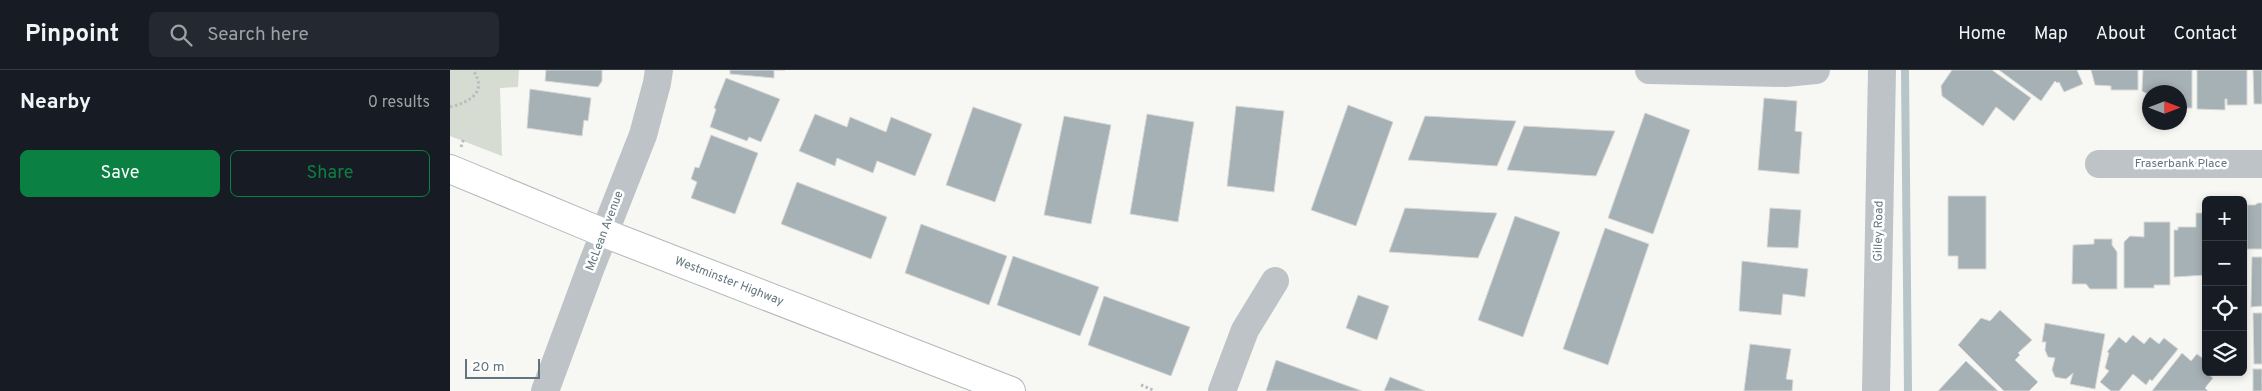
<!DOCTYPE html>
<html lang="en">
<head>
<meta charset="utf-8">
<style>
	body { margin:0; font-family:Overpass,sans-serif; background:#242831; color:#f1f3f6 }
	.controls { position:absolute; right:15px; bottom:15px; display:grid; overflow:hidden; border-radius:8px; box-shadow:0 2px 8px #0003 }
	.controls button { width:45px; height:45px; display:grid; place-items:center; padding:0; border:0; border-bottom:1px solid #363941; background:#171b24; color:#f1f3f6; font:25px sans-serif }
	.compass { position:absolute; left:1692px; top:15px; width:45px; height:45px; border-radius:50%; background:#171b24; box-shadow:0 2px 8px #0003; rotate:90deg }
	.scale { position:absolute; left:15px; bottom:12px; width:75px; box-sizing:border-box; padding-left:5px; border:2px solid #62757e; border-top:0; font-size:14px; line-height:18px; white-space:nowrap; color:#62757e; -webkit-text-stroke:4px #fff; paint-order:stroke }
	.list { margin:0; padding:0; list-style:none }
	h2 { display:flex; justify-content:space-between; align-items:center; height:65px; margin:0; padding:0 20px; font-size:21px }
	h2 small { font-size:16px; font-weight:400; color:#9ea1a6 }
	.actions { display:flex; gap:10px; padding:15px 20px }
	.actions a { flex:1; padding:11px 0; border:1px solid #0b8043; border-radius:8px; text-align:center; font-size:18px; color:#0b8043 }
	.actions .main { background:#0b8043; color:#fff }
	.icon { flex:none; width:28px; height:28px; fill:none; stroke:currentColor; stroke-width:2; stroke-linecap:round; stroke-linejoin:round }
	.map { position:relative; flex:none; width:1812px; height:321px; overflow:hidden }
	header { display:flex; align-items:center; gap:30px; box-sizing:border-box; height:70px; padding:0 25px; background:#171b24; border-bottom:1px solid #363941 }
	header strong { font-size:24px }
	nav { display:flex; gap:28px; margin-inline-start:auto; font-size:18px }
	.search { width:350px; height:45px; background:#242831; display:flex; align-items:center; gap:12px; box-sizing:border-box; padding:0 18px; border-radius:8px; color:#9ea1a6; font-size:19px }
	main { display:flex }
	aside { flex:1; background:#171b24 }
	.map>svg:first-child { display:block }
	.green { fill:#d7dcd3 }
	.lines { fill:none; stroke-linecap:round; stroke-linejoin:round }
	.stream { stroke:#b7c5c8; stroke-width:8 }
	.building { fill:#a6b1b5; stroke:#d8d8d6 }
	.secondary-casing { stroke:#b0b7ba; stroke-width:30 }
	.path { stroke:#babdbf; stroke-width:3; stroke-dasharray:2.5 2.5; stroke-linecap:butt }
	.minor { stroke:#bdc3c6; stroke-width:28 }
	.secondary { stroke:#fff; stroke-width:28 }
	.labels { text-anchor:middle; dominant-baseline:central; stroke-width:5; stroke-linejoin:round; paint-order:stroke }
	.street-label { font-size:12px; fill:#62757e; stroke:#fff }
</style>
</head>
<body>
<header>
<strong>Pinpoint</strong>
<div class="search"><svg class="icon" aria-label="search" viewBox="0 0 24 24"><circle cx="10" cy="10" r="6"/><path d="M15 15l6 6"/></svg>Search here</div>
<nav><a>Home</a><a>Map</a><a>About</a><a>Contact</a></nav>
</header>
<main>
<aside>
<h2>Nearby<small>0 results</small></h2>
<ul class="list">
</ul>
<div class="actions"><a class="main">Save</a><a>Share</a></div>
</aside>
<div class="map">
<svg width="1812" height="321" viewBox="0 0 1812 321">
	<rect width="100%" height="100%" fill="#f7f7f4"/>
	<polygon class="green" points="0,0 69,0 68,17 50,18 52,86 0,66"/>
	<g class="lines">
		<polyline class="stream" points="1455,0 1458,321"/>
	</g>
	<g class="building">
		<polygon points="96,0 152,0 152,11 148,17 95,11"/>
		<polygon points="280,0 335,0 324,0 324,8 280,4"/>
		<polygon points="1502,0 1542,0 1581,28 1564,51 1546,37 1533,56 1492,26 1491,16"/>
		<polygon points="1549,0 1627,0 1633,14 1614,22 1609,12 1607,13 1605,11 1591,31"/>
		<polygon points="1641,0 1688,0 1688,20 1661,20 1661,16 1645,15"/>
		<polygon points="1693,0 1742,0 1742,38 1730,38 1730,22 1700,22 1699,25 1692,21"/>
		<polygon points="1747,0 1797,0 1797,35 1777,35 1777,29 1775,29 1775,40 1747,39"/>
		<polygon points="1803,0 1812,0 1812,34 1804,34"/>
		<polygon points="276,8 330,29 311,72 299,67 297,71 260,57 266,39 264,38"/>
		<polygon points="80,19 141,28 138,51 134,50 132,66 77,58"/>
		<polygon points="1314,28 1347,31 1345,61 1352,62 1349,104 1308,100"/>
		<polygon points="898,35 943,52 906,156 861,140"/>
		<polygon points="786,36 834,41 824,122 777,116"/>
		<polygon points="523,37 572,54 545,132 496,115"/>
		<polygon points="1195,43 1240,60 1203,164 1158,148"/>
		<polygon points="365,44 397,57 400,47 436,62 441,47 482,64 465,106 427,91 423,103 387,88 385,96 349,81"/>
		<polygon points="697,44 744,52 728,152 680,144"/>
		<polygon points="614,46 661,55 641,154 594,145"/>
		<polygon points="975,46 1066,51 1047,96 958,90"/>
		<polygon points="1074,56 1165,61 1146,106 1057,100"/>
		<polygon points="261,65 308,83 285,144 241,128 247,112 241,109 245,97 249,98"/>
		<polygon points="347,112 437,147 421,189 331,154"/>
		<polygon points="1498,126 1536,126 1536,199 1508,199 1508,186 1498,186"/>
		<polygon points="1808,133 1812,133 1812,179 1797,179 1797,135 1805,135"/>
		<polygon points="955,138 1047,143 1028,188 939,182"/>
		<polygon points="1320,138 1351,140 1348,178 1317,177"/>
		<polygon points="1746,143 1756,143 1756,205 1724,207 1724,160 1728,160 1728,157 1746,157"/>
		<polygon points="1065,146 1110,162 1073,267 1028,250"/>
		<polygon points="1694,152 1720,152 1720,215 1704,215 1704,218 1674,218 1674,172 1680,166 1694,167"/>
		<polygon points="471,154 557,186 539,235 455,203"/>
		<polygon points="1155,158 1199,174 1158,295 1113,279"/>
		<polygon points="1644,169 1662,169 1662,175 1667,182 1667,219 1640,219 1636,214 1622,214 1623,175 1644,174"/>
		<polygon points="563,186 649,217 630,266 547,235"/>
		<polygon points="1802,187 1812,187 1812,236 1801,237"/>
		<polygon points="1292,191 1358,199 1355,227 1333,224 1331,245 1289,241"/>
		<polygon points="908,225 939,236 927,270 896,258"/>
		<polygon points="654,226 740,257 721,306 638,275"/>
		<polygon points="1550,240 1582,270 1568,283 1570,285 1565,290 1588,312 1579,321 1554,321 1508,275 1531,248 1540,251"/>
		<polygon points="1803,243 1812,243 1812,294 1804,294"/>
		<polygon points="1595,253 1655,264 1645,319 1620,314 1623,303 1616,309 1605,307 1602,300 1605,288 1598,287 1595,280 1596,272 1592,272"/>
		<polygon points="1683,265 1694,274 1700,267 1709,274 1714,268 1728,279 1702,311 1700,309 1696,315 1683,304 1669,321 1661,321 1650,312 1659,301 1655,298 1659,283 1657,282 1669,267 1676,273"/>
		<polygon points="1300,274 1341,279 1336,309 1343,310 1342,321 1294,321"/>
		<polygon points="1732,283 1741,291 1747,284 1756,291 1756,302 1759,302 1758,304 1763,308 1755,318 1758,321 1702,321"/>
		<polygon points="826,290 912,321 816,321"/>
		<polygon points="1516,291 1548,321 1488,321"/>
		<rect x="1803" y="299" width="9" height="22"/>
		<polygon points="940,307 975,321 934,321"/>
	</g>
	<g class="lines">
		<g class="secondary-casing">
			<g id="secondary">
				<path id="s1" d="M0,99l154,64 407,158"/>
			</g>
		</g>
		<g class="path">
			<path d="M0,37c20,-5 38,-15 23,-37"/>
			<polyline points="11,77 14,68"/>
			<polyline points="691,315 705,321"/>
		</g>
		<g class="minor">
			<polyline points="1199,0 1335,3 1366,0"/>
			<polyline points="1649,94 1812,94"/>
			<polyline points="95,321 141,197 193,65 207,13 209,0"/>
			<polyline points="772,321 795,260 825,211"/>
			<polyline points="1426,321 1432,0"/>
		</g>
		<use href="#secondary" class="secondary"/>
	</g>
	<g class="labels">
		<g class="street-label">
			<text x="1731" y="94">Fraserbank Place</text>
			<text transform="translate(155 161) rotate(-69)">McLean Avenue</text>
			<text transform="translate(1429 161) rotate(-89)">Gilley Road</text>
			<text stroke="none"><textPath href="#s1" startOffset="301">Westminster Highway</textPath></text>
		</g>
	</g>
</svg>
<div class="controls">
<button>+</button>
<button>−</button>
<button><svg class="icon" aria-label="locate" viewBox="0 0 24 24"><circle cx="12" cy="12" r="6"/><path d="M12 2v4M12 18v4M2 12h4M18 12h4"/></svg></button>
<button><svg class="icon" aria-label="layers" viewBox="0 0 24 24"><path d="M12 4l9 5-9 5-9-5zM3 14l9 5 9-5"/></svg></button>
</div>
<svg class="compass" viewBox="-18 -18 36 36"><path d="M0-13l5 13h-10z" fill="#e53935"/><path d="M0 13l5-13h-10z" fill="#9ea1a6"/></svg>
<div class="scale">20 m</div>
</div>
</main>
</body>
</html>
